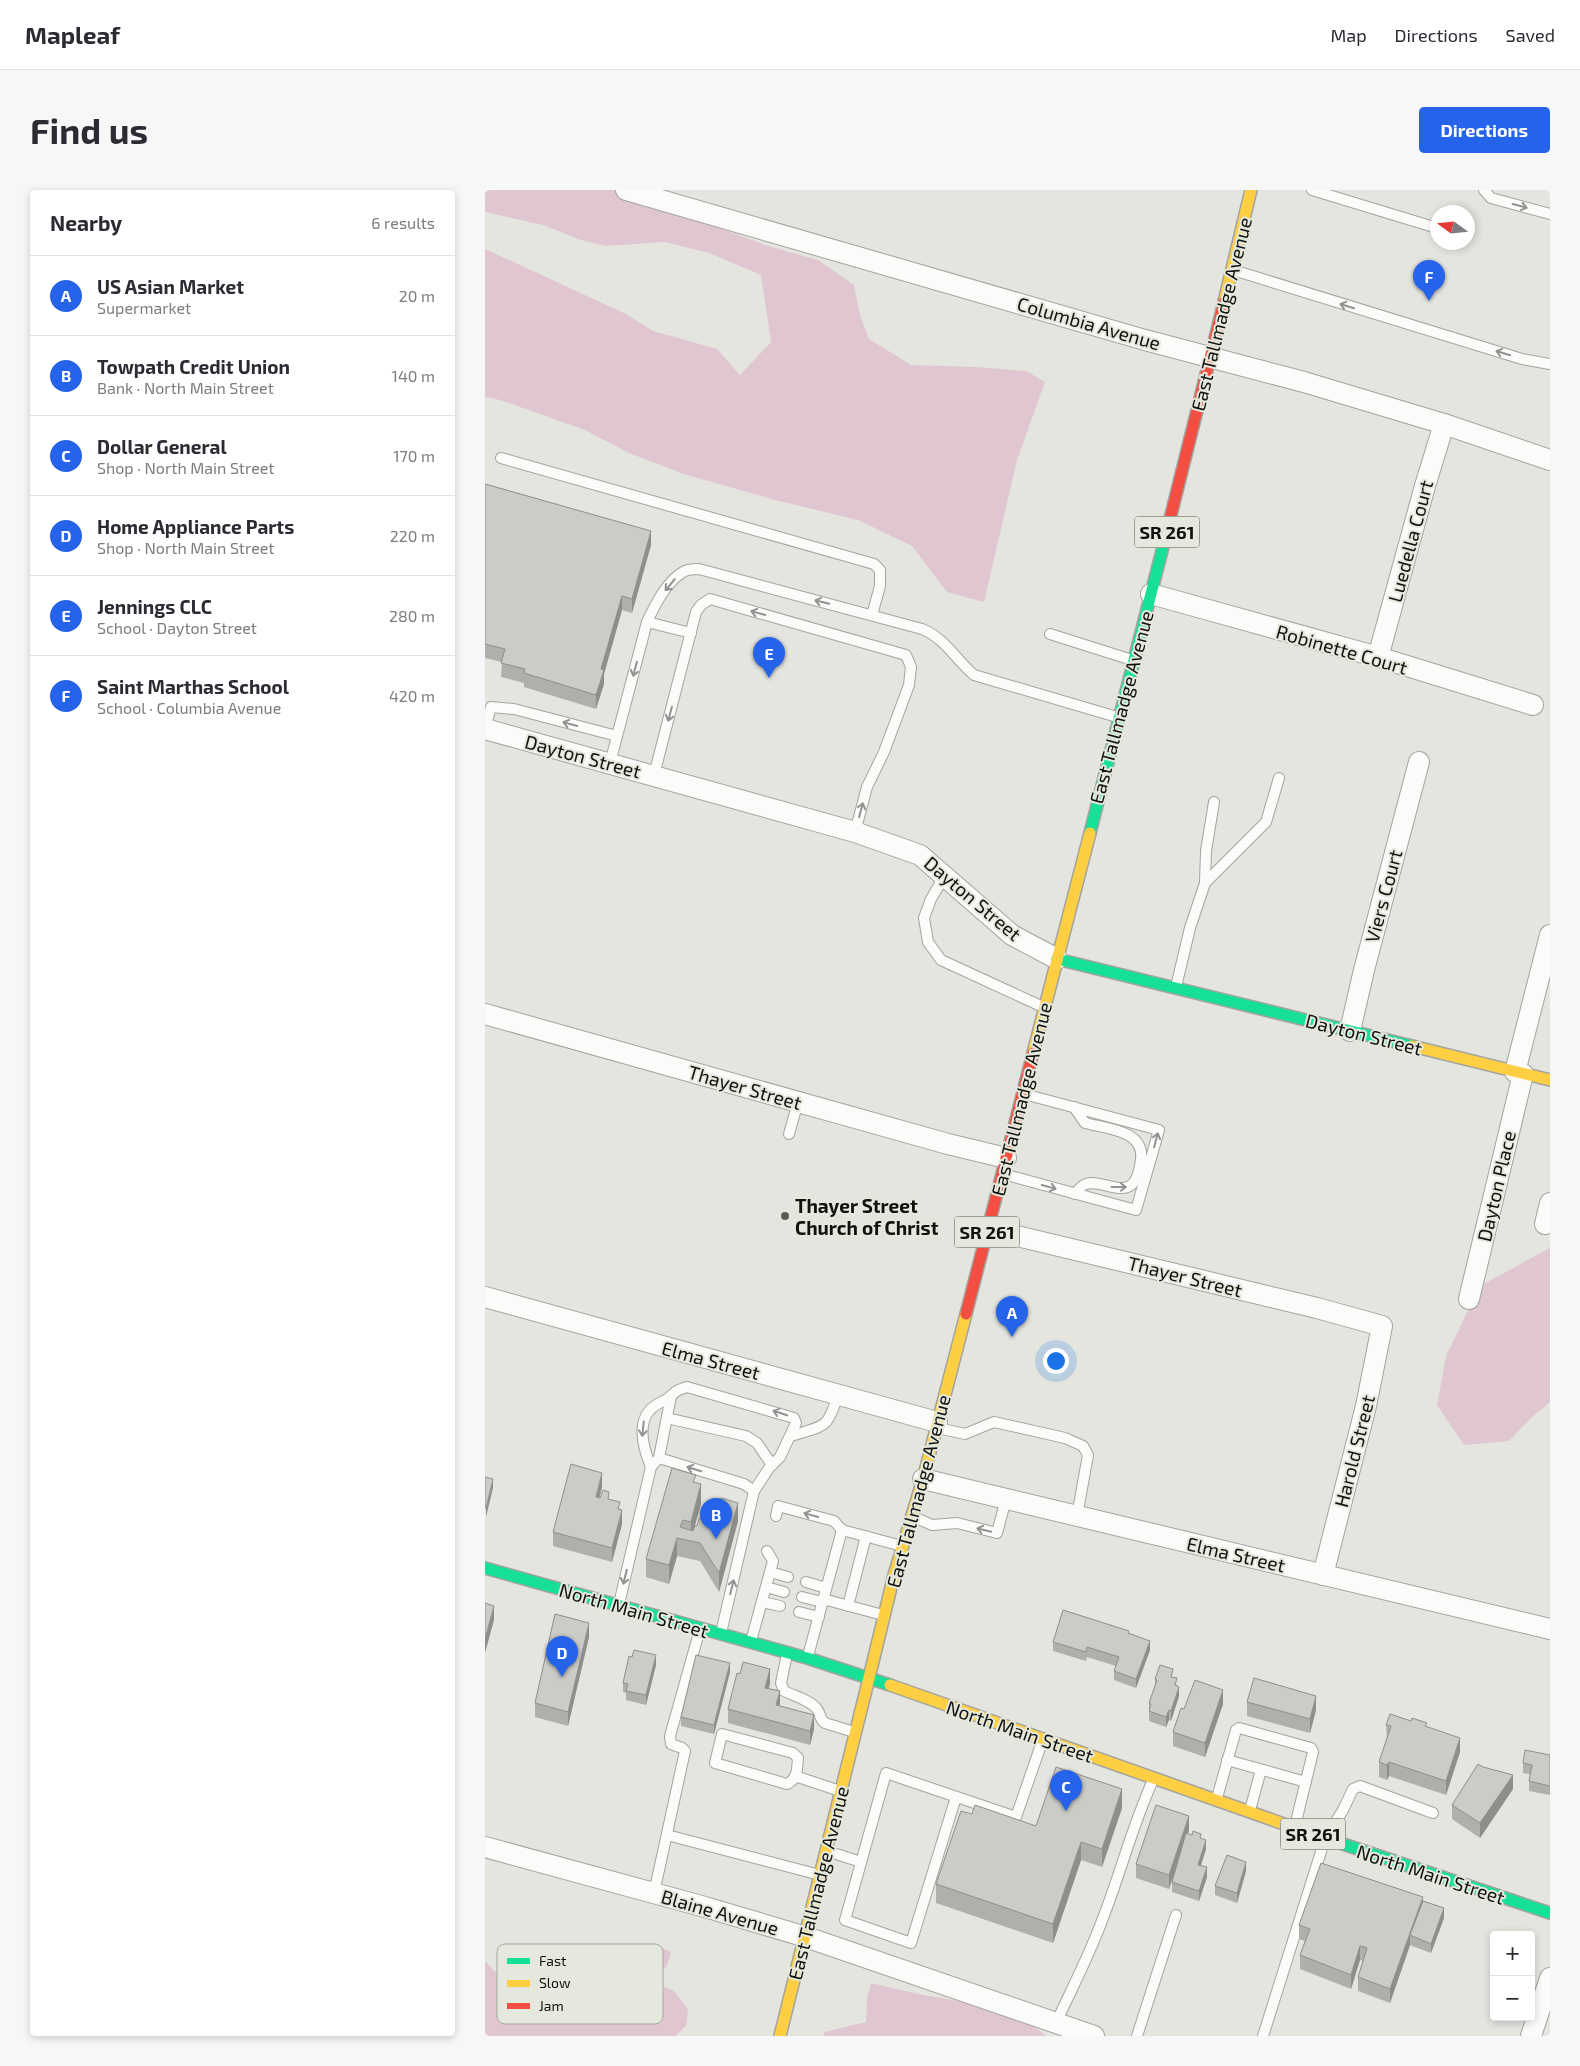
<!DOCTYPE html>
<html lang="en">
<head>
<meta charset="utf-8">
<style>
	body { margin:0; font-family:"Exo 2",sans-serif; background:#f7f7f7; color:#2b2b33 }
	.controls { position:absolute; right:15px; bottom:15px; display:grid; overflow:hidden; border-radius:5px; box-shadow:0 2px 8px #0003 }
	.controls button { width:45px; height:45px; display:grid; place-items:center; padding:0; border:0; border-bottom:1px solid #e1e1e2; background:#fff; color:#2b2b33; font:25px sans-serif }
	.compass { position:absolute; left:945px; top:15px; width:45px; height:45px; border-radius:50%; background:#fff; box-shadow:0 2px 8px #0003; rotate:285deg }
	.you { position:absolute; left:570px; top:1170px; width:18px; height:18px; margin:-12px; border:4px solid #fff; border-radius:50%; background:#1a73e8; box-shadow:0 0 0 8px #1a73e833 }
	.badge { display:grid; place-items:center; width:32px; height:32px; border-radius:50%; background:#2563eb; color:#fff; font-size:16px; font-weight:700 }
	.pin { position:absolute; translate:-50% -41px; filter:drop-shadow(0 1px 2px #0008) }
	.pin::after { content:''; position:absolute; top:26px; width:18px; height:15px; background:inherit; clip-path:polygon(0 0,100% 0,50% 100%) }
	.list { margin:0; padding:0; list-style:none }
	h2 { display:flex; justify-content:space-between; align-items:center; height:65px; margin:0; padding:0 20px; font-size:21px }
	h2 small { font-size:16px; font-weight:400; color:#7c7c81 }
	.list li { display:grid; grid-template-columns:32px 1fr auto; gap:15px; align-items:center; box-sizing:border-box; height:80px; padding:0 20px; border-top:1px solid #e1e1e2 }
	.list b { display:block; font-size:19px; white-space:nowrap }
	.list p { margin:0; font-size:16px; white-space:nowrap; color:#7c7c81 }
	.list em { font-size:16px; font-style:normal; color:#7c7c81 }
	.map { position:relative; flex:none; width:1065px; height:1846px; overflow:hidden; border-radius:5px }
	header { display:flex; align-items:center; gap:30px; box-sizing:border-box; height:70px; padding:0 25px; background:#fff; border-bottom:1px solid #e1e1e2 }
	header strong { font-size:24px }
	nav { display:flex; gap:28px; margin-inline-start:auto; font-size:18px }
	.intro { display:flex; align-items:center; justify-content:space-between; box-sizing:border-box; height:120px; padding:0 30px }
	h1 { margin:0; font-size:35px }
	.button { padding:12px 22px; border-radius:5px; background:#2563eb; color:#fff; font-size:18px; font-weight:700 }
	main { display:flex; gap:30px; padding:0 30px }
	aside { flex:1; background:#fff; border-radius:5px; box-shadow:0 2px 8px #0003 }
	.map>svg:first-child { display:block }
	.green { fill:#e0c6d0 }
	.lines { fill:none; stroke-linecap:round; stroke-linejoin:round }
	.lane-casing { stroke:#a3a4a0; stroke-width:12 }
	.street-casing { stroke:#a3a4a0; stroke-width:22 }
	.fast-casing { stroke:#a3a4a0; stroke-width:14 }
	.slow-casing { stroke:#a3a4a0; stroke-width:14 }
	.jam-casing { stroke:#a3a4a0; stroke-width:14 }
	.lane { stroke:#fbfbfa; stroke-width:10 }
	.street { stroke:#fbfbfa; stroke-width:20 }
	.fast { stroke:#16e098; stroke-width:11 }
	.slow { stroke:#ffcf43; stroke-width:11 }
	.jam { stroke:#f24e42; stroke-width:11 }
	.wall { fill:#afafab }
	.shaded-wall { fill:#8e8f8b }
	.building { fill:#cbccc7; stroke:#8e8f8b }
	.oneway { stroke:#929290 }
	.poi-dot { fill:#5b5c57; stroke:#e5e8dc; stroke-width:2 }
	.labels { text-anchor:middle; dominant-baseline:central; stroke-width:4; stroke-linejoin:round; paint-order:stroke }
	.shield { fill:#e5e8dc; stroke:#51524c; stroke-width:1 }
	.shield-label { font-size:18px; font-weight:bold; fill:#11120e }
	.street-label { font-size:19px; fill:#11120e; stroke:#e5e8dc }
	.poi-label { font-size:19px; font-weight:bold; fill:#11120e; stroke:#e5e8dc; text-anchor:start }
	.key { fill:#e5e8dc; stroke:#a5a89e; stroke-width:1 }
	.key-label { font-size:14px; fill:#11120e }
</style>
</head>
<body>
<header>
<strong>Mapleaf</strong>
<nav><a>Map</a><a>Directions</a><a>Saved</a></nav>
</header>
<div class="intro"><h1>Find us</h1><a class="button">Directions</a></div>
<main>
<aside>
<h2>Nearby<small>6 results</small></h2>
<ul class="list">
<li><span class="badge">A</span><div><b>US Asian Market</b><p>Supermarket</p></div><em>20 m</em></li>
<li><span class="badge">B</span><div><b>Towpath Credit Union</b><p>Bank · North Main Street</p></div><em>140 m</em></li>
<li><span class="badge">C</span><div><b>Dollar General</b><p>Shop · North Main Street</p></div><em>170 m</em></li>
<li><span class="badge">D</span><div><b>Home Appliance Parts</b><p>Shop · North Main Street</p></div><em>220 m</em></li>
<li><span class="badge">E</span><div><b>Jennings CLC</b><p>School · Dayton Street</p></div><em>280 m</em></li>
<li><span class="badge">F</span><div><b>Saint Marthas School</b><p>School · Columbia Avenue</p></div><em>420 m</em></li>
</ul>
</aside>
<div class="map">
<svg width="1065" height="1846" viewBox="0 0 1065 1846">
	<rect width="100%" height="100%" fill="#e4e5df"/>
	<g class="green">
		<polygon points="0,0 132,0 283,56 333,70 369,95 375,125 384,149 426,175 490,177 541,181 560,192 532,270 499,412 462,402 427,356 373,330 290,310 199,284 144,263 100,240 15,210 0,207 0,59 141,124 168,141 232,159 255,185 286,152 276,85 224,63 180,52 120,56 93,49 58,35 0,22"/>
		<polygon points="1065,1058 1065,1212 1047,1227 1024,1251 979,1255 952,1215 961,1166 995,1096"/>
		<polygon points="171,1755 186,1762 182,1776 167,1792 189,1801 203,1819 201,1836 190,1846 0,1846 0,1771 9,1781 48,1791 66,1784 99,1790 130,1788 147,1771"/>
		<polygon points="386,1793 433,1804 507,1817 546,1834 561,1846 338,1846 340,1842 381,1832 382,1809"/>
	</g>
	<g class="lines">
		<g class="lane-casing">
			<g id="lane">
				<polyline points="827,0 952,38"/>
				<polyline points="999,0 1006,8 1065,24"/>
				<polyline points="748,80 1037,169 1065,174"/>
				<polyline points="16,268 389,374 395,380 395,396 387,425"/>
				<polyline points="162,432 206,443"/>
				<polyline points="565,444 647,470"/>
				<polyline points="0,539 6,517 29,519 132,546"/>
				<path d="M125,573l37,-141c8,-17 19,-40 36,-50 4,-3 11,-3 16,-3l223,60c23,9 34,31 52,46l143,42"/>
				<polyline points="169,585 211,422 216,415 225,409 421,465 426,477 424,495 399,562 382,597 370,642"/>
				<polyline points="460,685 446,709 439,728 443,752 456,770 558,817"/>
				<polyline points="720,693 721,661 729,612"/>
				<polyline points="691,797 705,738 720,693 781,632 794,588"/>
				<path d="M589,917l11,16c22,6 60,7 56,37 -1,7 -3,17 -7,22 -11,15 -33,-3 -48,2 -4,1 -8,6 -11,10"/>
				<polyline points="304,944 313,912"/>
				<polyline points="518,984 651,1020 674,940 539,904"/>
				<polyline points="182,1228 261,1246 272,1253 287,1275"/>
				<polyline points="453,1238 480,1244 509,1232 580,1248 598,1256 603,1265 592,1326"/>
				<path d="M306,1246c34,-11 36,-6 47,-41"/>
				<polyline points="174,1268 186,1206"/>
				<path d="M166,1277c-7,-17 -15,-42 -1,-57 4,-5 12,-8 17,-11 9,-7 7,-8 20,-12l107,31 2,5 -16,34 -11,11 -15,23"/>
				<polyline points="291,1326 293,1316 349,1331 357,1340"/>
				<polyline points="429,1327 447,1335 472,1333 512,1343 521,1309"/>
				<polyline points="285,1382 303,1387"/>
				<polyline points="321,1392 341,1398"/>
				<polyline points="281,1397 299,1402"/>
				<polyline points="317,1407 337,1412"/>
				<polyline points="338,1409 398,1425"/>
				<polyline points="277,1412 295,1416"/>
				<polyline points="134,1414 166,1277 174,1268 259,1294 269,1301 236,1443"/>
				<polyline points="363,1416 381,1346"/>
				<polyline points="314,1422 334,1427"/>
				<polyline points="266,1451 288,1371 282,1361"/>
				<path d="M302,1464l-6,29 3,8c10,5 26,9 33,18 4,5 2,10 8,14l29,9"/>
				<polyline points="323,1466 357,1340 417,1356"/>
				<path d="M237,1544l71,19 5,5c-1,10 0,21 -11,26l-72,-21z"/>
				<polyline points="742,1570 821,1592"/>
				<polyline points="310,1586 355,1601"/>
				<polyline points="471,1607 426,1753 360,1730 401,1583 531,1627 558,1549"/>
				<polyline points="732,1608 751,1540 754,1538 826,1558 828,1562 810,1636"/>
				<polyline points="765,1620 776,1580"/>
				<polyline points="182,1645 335,1685"/>
				<polyline points="342,1661 376,1672"/>
				<polyline points="169,1703 200,1561 197,1558 186,1554 185,1546 215,1439"/>
				<path d="M571,1833c16,-35 34,-69 47,-105 18,-46 30,-95 51,-140"/>
				<polyline points="652,1846 691,1725"/>
				<polyline points="778,1846 840,1649 858,1620 868,1599 875,1596 948,1623"/>
			</g>
		</g>
		<g class="street-casing">
			<g id="street">
				<polyline points="141,0 660,150 819,192 959,234 1065,270"/>
				<polyline points="666,404 893,467 1048,515"/>
				<polyline points="893,467 940,296 959,234"/>
				<polyline points="0,539 370,642 435,665 527,745 572,769"/>
				<polyline points="0,824 463,954 521,968"/>
				<polyline points="865,841 879,780 934,572"/>
				<polyline points="1030,882 1065,745"/>
				<polyline points="1060,1034 1065,1013"/>
				<polyline points="503,1039 832,1118 897,1136 881,1216 838,1385"/>
				<polyline points="0,1107 452,1232"/>
				<polyline points="984,1109 1038,884"/>
				<polyline points="438,1289 1065,1439"/>
				<polyline points="0,1657 220,1717 321,1747 609,1846"/>
				<polyline points="1046,1846 1065,1788"/>
			</g>
		</g>
		<g class="fast-casing">
			<g id="fast">
				<polyline points="605,643 682,341"/>
				<polyline points="572,769 927,856"/>
				<polyline points="0,1378 322,1468 405,1495"/>
				<polyline points="816,1640 1065,1723"/>
			</g>
		</g>
		<g class="slow-casing">
			<g id="slow">
				<polyline points="739,112 766,0"/>
				<polyline points="927,856 1065,890"/>
				<polyline points="548,863 605,643"/>
				<polyline points="384,1488 409,1385 438,1289 481,1124"/>
				<polyline points="405,1495 816,1640"/>
				<polyline points="295,1846 384,1488"/>
			</g>
		</g>
		<g class="jam-casing">
			<g id="jam">
				<polyline points="682,341 739,112"/>
				<polyline points="481,1124 548,863"/>
			</g>
		</g>
		<use href="#lane" class="lane"/>
		<use href="#street" class="street"/>
		<use href="#fast" class="fast"/>
		<use href="#slow" class="slow"/>
		<use href="#jam" class="jam"/>
	</g>
	<g class="wall">
		<polygon points="0,294 166,355 147,423 137,420 119,484 119,494 111,519 39,497 39,493 16,487 17,472 0,468"/>
		<polygon points="211,1293 216,1313 210,1336 212,1336 220,1326 220,1319 253,1331 234,1402 215,1371 192,1366 184,1394 161,1387 161,1369"/>
		<polygon points="117,1297 114,1308 124,1309 135,1319 137,1334 127,1372 68,1356 68,1342"/>
		<polygon points="644,1443 665,1460 651,1498 629,1490 629,1481 631,1476 602,1467 601,1471 568,1461 568,1452"/>
		<polygon points="104,1447 83,1536 50,1527 50,1513"/>
		<polygon points="171,1475 161,1515 141,1510 141,1503 138,1502 138,1493"/>
		<polygon points="245,1482 229,1544 196,1536 196,1527"/>
		<polygon points="255,1484 285,1493 284,1499 294,1516 329,1539 325,1555 243,1533 243,1519"/>
		<polygon points="688,1487 692,1496 694,1506 686,1531 684,1530 681,1537 664,1531 664,1513 670,1497 670,1489"/>
		<polygon points="762,1512 831,1520 825,1543 762,1526"/>
		<polygon points="738,1514 720,1567 688,1556 688,1542 699,1519"/>
		<polygon points="901,1535 942,1537 975,1562 961,1605 904,1586 902,1590 894,1587 894,1572 902,1549"/>
		<polygon points="1065,1565 1065,1605 1044,1601 1044,1591 1045,1584 1038,1583 1038,1573"/>
		<polygon points="1028,1599 995,1648 967,1629 967,1615"/>
		<polygon points="637,1618 617,1677 596,1670 568,1753 451,1713 451,1694 487,1624 551,1636"/>
		<polygon points="704,1640 703,1644 716,1648 721,1659 716,1675 722,1687 714,1711 687,1702 687,1692 692,1675 684,1699 651,1688 651,1674"/>
		<polygon points="761,1681 752,1713 730,1705 730,1696"/>
		<polygon points="938,1711 959,1728 946,1763 925,1755 905,1813 873,1801 873,1787 878,1771 875,1770 866,1799 815,1779 815,1765 820,1751 814,1749 814,1735"/>
	</g>
	<g class="shaded-wall">
		<polygon points="166,341 166,355 147,423 147,409"/>
		<polygon points="137,406 137,420 119,484 119,494 111,519 111,505 116,479"/>
		<polygon points="117,1283 117,1297 111,1321 111,1307"/>
		<polygon points="8,1289 8,1298 1,1327 1,1318"/>
		<polygon points="216,1294 216,1313 206,1350 206,1332"/>
		<polygon points="253,1313 253,1331 234,1402 234,1383"/>
		<polygon points="137,1320 137,1334 127,1372 127,1358"/>
		<polygon points="192,1348 192,1366 184,1394 184,1375"/>
		<polygon points="9,1416 9,1430 0,1463 0,1449"/>
		<polygon points="104,1433 104,1447 83,1536 83,1522"/>
		<polygon points="665,1451 665,1460 651,1498 651,1489"/>
		<polygon points="171,1465 171,1475 161,1515 161,1505"/>
		<polygon points="245,1473 245,1482 229,1544 229,1535"/>
		<polygon points="285,1479 285,1493 280,1512 280,1498"/>
		<polygon points="694,1497 694,1506 686,1531 686,1521"/>
		<polygon points="738,1500 738,1514 720,1567 720,1553"/>
		<polygon points="295,1501 295,1515 291,1515"/>
		<polygon points="831,1506 831,1520 825,1543 825,1529"/>
		<polygon points="684,1520 684,1530 681,1537 681,1527"/>
		<polygon points="329,1525 329,1539 325,1555 325,1541"/>
		<polygon points="975,1548 975,1562 961,1605 961,1591"/>
		<polygon points="904,1572 904,1586 902,1590 902,1575"/>
		<polygon points="1028,1585 1028,1599 995,1648 995,1633"/>
		<polygon points="637,1599 637,1618 617,1677 617,1659"/>
		<polygon points="704,1626 704,1640 684,1699 684,1685"/>
		<polygon points="721,1650 721,1659 713,1684 713,1675"/>
		<polygon points="596,1652 596,1670 568,1753 568,1734"/>
		<polygon points="761,1672 761,1681 752,1713 752,1703"/>
		<polygon points="722,1677 722,1687 714,1711 714,1701"/>
		<polygon points="938,1707 938,1721 925,1745 925,1755 905,1813 905,1799"/>
		<polygon points="959,1718 959,1728 946,1763 946,1754"/>
		<polygon points="875,1756 875,1770 866,1799 866,1785"/>
	</g>
	<g class="building">
		<polygon points="0,294 166,341 147,409 137,406 116,479 119,480 111,505 39,483 40,479 16,473 20,459 0,454"/>
		<polygon points="86,1274 117,1283 111,1307 115,1308 118,1300 124,1302 123,1309 135,1312 133,1319 137,1320 127,1358 68,1342"/>
		<polygon points="187,1278 211,1285 208,1292 216,1294 206,1332 198,1330 195,1337 208,1341 210,1336 212,1336 214,1329 223,1324 220,1319 237,1308 253,1313 234,1383 215,1353 192,1348 184,1375 161,1369"/>
		<polygon points="0,1287 8,1289 1,1318 0,1318"/>
		<polygon points="0,1413 9,1416 0,1449"/>
		<polygon points="578,1420 644,1441 643,1443 665,1451 651,1489 629,1481 634,1467 602,1457 601,1462 568,1452"/>
		<polygon points="70,1424 104,1433 83,1522 50,1513"/>
		<polygon points="149,1460 171,1465 161,1505 141,1501 143,1494 138,1493 144,1466 147,1467"/>
		<polygon points="211,1465 245,1473 229,1535 196,1527"/>
		<polygon points="258,1472 285,1479 280,1498 295,1501 291,1515 329,1525 325,1541 243,1519 252,1483 255,1484"/>
		<polygon points="675,1475 688,1479 686,1487 692,1488 690,1495 694,1497 686,1521 684,1520 681,1527 664,1521 666,1514 664,1513 672,1490 670,1489"/>
		<polygon points="769,1488 831,1506 825,1529 762,1512"/>
		<polygon points="710,1490 738,1500 720,1553 688,1542 696,1518 699,1519"/>
		<polygon points="905,1524 926,1531 927,1528 942,1533 940,1536 975,1548 961,1591 904,1572 902,1575 894,1572 906,1536 901,1535"/>
		<polygon points="1040,1560 1065,1565 1065,1596 1044,1591 1047,1575 1038,1573"/>
		<polygon points="993,1574 998,1577 1028,1585 995,1633 967,1615"/>
		<polygon points="571,1577 637,1599 617,1659 596,1652 568,1734 451,1694 476,1621 487,1624 490,1615 551,1636"/>
		<polygon points="671,1615 704,1626 684,1685 651,1674"/>
		<polygon points="708,1641 716,1644 715,1648 721,1650 713,1675 722,1677 714,1701 687,1692 701,1643 707,1645"/>
		<polygon points="742,1665 761,1672 752,1703 730,1696"/>
		<polygon points="836,1673 938,1707 905,1799 873,1787 882,1758 879,1757 875,1756 866,1785 815,1765 825,1739 814,1735"/>
		<polygon points="938,1711 959,1718 946,1754 925,1745"/>
	</g>
	<defs><path id="oneway-shaft" d="M-6 0H5M1.5-3L5.5 0L1.5 3" fill="none" stroke-width="1.6" stroke-linecap="round" stroke-linejoin="round" transform="scale(1.25)"/></defs>
	<g class="oneway">
		<use href="#oneway-shaft" transform="translate(1035 16) rotate(15)"/>
		<use href="#oneway-shaft" transform="translate(862 116) rotate(-163)"/>
		<use href="#oneway-shaft" transform="translate(1018 163) rotate(-163)"/>
		<use href="#oneway-shaft" transform="translate(185 395) rotate(129)"/>
		<use href="#oneway-shaft" transform="translate(337 412) rotate(-166)"/>
		<use href="#oneway-shaft" transform="translate(273 423) rotate(-165)"/>
		<use href="#oneway-shaft" transform="translate(150 479) rotate(105)"/>
		<use href="#oneway-shaft" transform="translate(185 524) rotate(105)"/>
		<use href="#oneway-shaft" transform="translate(85 534) rotate(-165)"/>
		<use href="#oneway-shaft" transform="translate(376 620) rotate(-75)"/>
		<use href="#oneway-shaft" transform="translate(671 950) rotate(-75)"/>
		<use href="#oneway-shaft" transform="translate(564 997) rotate(15)"/>
		<use href="#oneway-shaft" transform="translate(634 997)"/>
		<use href="#oneway-shaft" transform="translate(295 1223) rotate(-162)"/>
		<use href="#oneway-shaft" transform="translate(158 1239) rotate(96)"/>
		<use href="#oneway-shaft" transform="translate(209 1279) rotate(-163)"/>
		<use href="#oneway-shaft" transform="translate(326 1325) rotate(-165)"/>
		<use href="#oneway-shaft" transform="translate(499 1340) rotate(-166)"/>
		<use href="#oneway-shaft" transform="translate(140 1387) rotate(104)"/>
		<use href="#oneway-shaft" transform="translate(247 1397) rotate(-76)"/>
	</g>
	<circle class="poi-dot" cx="300" cy="1026" r="5"/>
	<g class="labels">
		<g class="shield">
			<rect x="649.5" y="326.5" width="65" height="31" rx="4"/>
			<rect x="469.5" y="1026.5" width="65" height="31" rx="4"/>
			<rect x="795.5" y="1628.5" width="65" height="31" rx="4"/>
		</g>
		<g class="shield-label">
			<text x="682" y="342">SR 261</text>
			<text x="502" y="1042">SR 261</text>
			<text x="828" y="1644">SR 261</text>
		</g>
		<g class="street-label">
			<text transform="translate(736 124) rotate(-76)">East Tallmadge Avenue</text>
			<text transform="translate(604 133) rotate(16)">Columbia Avenue</text>
			<text transform="translate(925 351) rotate(-75)">Luedella Court</text>
			<text transform="translate(857 459) rotate(16)">Robinette Court</text>
			<text transform="translate(636 517) rotate(-75)">East Tallmadge Avenue</text>
			<text transform="translate(98 566) rotate(15)">Dayton Street</text>
			<text transform="translate(898 706) rotate(-75)">Viers Court</text>
			<text transform="translate(488 708) rotate(40)">Dayton Street</text>
			<text transform="translate(879 844) rotate(14)">Dayton Street</text>
			<text transform="translate(260 897) rotate(16)">Thayer Street</text>
			<text transform="translate(536 909) rotate(-76)">East Tallmadge Avenue</text>
			<text transform="translate(1011 996) rotate(-77)">Dayton Place</text>
			<text transform="translate(700 1086) rotate(14)">Thayer Street</text>
			<text transform="translate(226 1170) rotate(15)">Elma Street</text>
			<text transform="translate(869 1261) rotate(-76)">Harold Street</text>
			<text transform="translate(433 1301) rotate(-75)">East Tallmadge Avenue</text>
			<text transform="translate(751 1364) rotate(13)">Elma Street</text>
			<text transform="translate(149 1420) rotate(16)">North Main Street</text>
			<text transform="translate(535 1541) rotate(19)">North Main Street</text>
			<text transform="translate(946 1684) rotate(18)">North Main Street</text>
			<text transform="translate(333 1693) rotate(-76)">East Tallmadge Avenue</text>
			<text transform="translate(235 1722) rotate(16)">Blaine Avenue</text>
		</g>
		<g class="poi-label">
			<text x="310" y="1015">Thayer Street<tspan x="310" dy="22">Church of Christ</tspan></text>
		</g>
	</g>
	<rect x="12" y="1754" width="166" height="80" rx="8" class="key"/>
	<rect x="22" y="1768" width="23" height="6" fill="#16e098"/>
	<rect x="22" y="1790" width="23" height="7" fill="#ffcf43"/>
	<rect x="22" y="1813" width="23" height="6" fill="#f24e42"/>
	<g class="key-label">
		<text x="54" y="1776">Fast</text>
		<text x="54" y="1798">Slow</text>
		<text x="54" y="1821">Jam</text>
	</g>
</svg>
<div class="controls">
<button>+</button>
<button>−</button>
</div>
<svg class="compass" viewBox="-18 -18 36 36"><path d="M0-13l5 13h-10z" fill="#e53935"/><path d="M0 13l5-13h-10z" fill="#7c7c81"/></svg>
<div class="you"></div>
<div class="pin badge" style="left:527px;top:1147px">A</div>
<div class="pin badge" style="left:231px;top:1349px">B</div>
<div class="pin badge" style="left:581px;top:1621px">C</div>
<div class="pin badge" style="left:77px;top:1487px">D</div>
<div class="pin badge" style="left:284px;top:488px">E</div>
<div class="pin badge" style="left:944px;top:111px">F</div>
</div>
</main>
</body>
</html>
